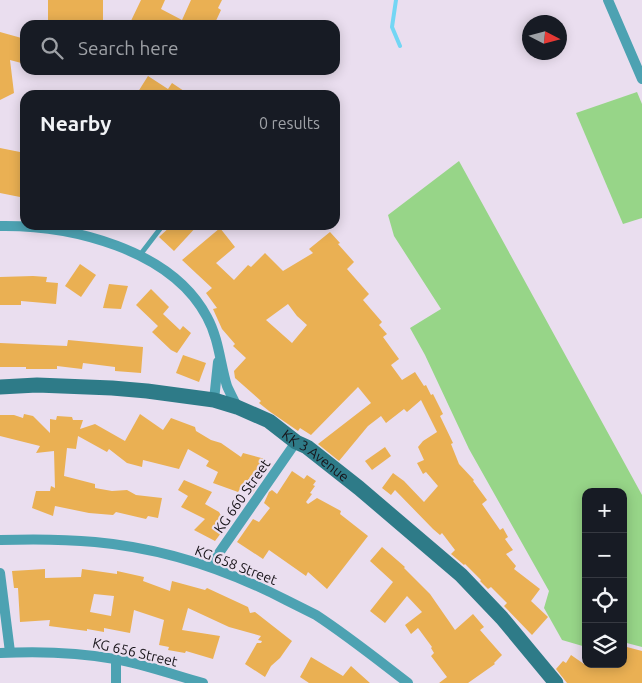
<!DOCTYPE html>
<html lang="en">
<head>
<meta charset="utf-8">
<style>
	body { margin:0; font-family:Ubuntu,sans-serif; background:#242831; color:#f1f3f6 }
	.controls { position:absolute; right:15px; bottom:15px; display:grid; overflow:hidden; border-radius:10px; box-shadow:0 2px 12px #0003 }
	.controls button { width:45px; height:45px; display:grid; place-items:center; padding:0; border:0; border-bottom:1px solid #363941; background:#171b24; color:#f1f3f6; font:25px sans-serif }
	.compass { position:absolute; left:522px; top:15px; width:45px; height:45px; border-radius:50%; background:#171b24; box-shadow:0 2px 12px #0003; rotate:96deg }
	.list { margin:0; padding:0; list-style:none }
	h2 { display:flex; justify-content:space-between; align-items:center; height:65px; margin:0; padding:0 20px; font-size:21px }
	h2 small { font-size:16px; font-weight:400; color:#9ea1a6 }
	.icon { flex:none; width:28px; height:28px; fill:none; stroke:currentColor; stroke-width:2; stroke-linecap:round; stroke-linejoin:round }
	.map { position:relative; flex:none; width:642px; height:683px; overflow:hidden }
	.search { position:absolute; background:#171b24; box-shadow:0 2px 12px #0003; left:20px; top:20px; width:320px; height:55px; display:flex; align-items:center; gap:12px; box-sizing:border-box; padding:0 18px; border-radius:15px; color:#9ea1a6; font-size:19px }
	.panel { position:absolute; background:#171b24; box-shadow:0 2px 12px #0003; left:20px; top:90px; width:320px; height:140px; border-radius:15px }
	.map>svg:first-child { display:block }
	.green { fill:#97d588 }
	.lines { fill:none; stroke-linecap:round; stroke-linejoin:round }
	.stream { stroke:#73d6f4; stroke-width:4 }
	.building { fill:#eab053; fill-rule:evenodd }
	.lane { stroke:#4da2b2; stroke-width:5 }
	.street { stroke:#4da2b2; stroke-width:10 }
	.secondary { stroke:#2e7b88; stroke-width:15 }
	.labels { text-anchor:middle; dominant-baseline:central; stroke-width:4.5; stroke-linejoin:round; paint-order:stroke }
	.street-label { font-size:14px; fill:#171318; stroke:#eadeef }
</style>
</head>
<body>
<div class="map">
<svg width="642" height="683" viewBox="0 0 642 683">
	<rect width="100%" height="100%" fill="#eadeef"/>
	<g class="green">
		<polygon points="637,92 642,104 642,218 623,224 576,113"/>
		<polygon points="459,161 642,495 642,647 623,642 623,492 586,492 586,647 562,640 544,608 549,591 469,449 425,355 410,328 441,309 394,236 388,215"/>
	</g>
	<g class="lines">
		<polyline class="stream" points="396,0 392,27 400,46"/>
	</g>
	<g class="building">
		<rect x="48" y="0" width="55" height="25"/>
		<polygon points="141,0 165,0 161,9 182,20 191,0 222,0 218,8 221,10 214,25 129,25"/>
		<polygon points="0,32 25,39 25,64 10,60 14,93 0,100"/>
		<polygon points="148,76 168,89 172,83 190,95 136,95"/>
		<polygon points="0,148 25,153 25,198 0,193"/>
		<polygon points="172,225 198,225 174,251 159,237"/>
		<path d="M220,228l15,19 -19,16 18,17 14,-15 3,2 14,-14 18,18 30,-18 -4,-4 21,-17 10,11 -2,1 16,18 -7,7 22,25 -6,6 19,22 -3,3 8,9 -4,3 16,22 -8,6 11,15 13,-8 9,14 2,-1 5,10 2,-1 10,20 -3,2 13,27 -2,1 8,20 15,16 -1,1 14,19 -5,4 18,26 3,-2 5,9 -3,2 8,11 -7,4 10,12 -2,3 26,20 -9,12 17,16 -16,18 -28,-29 3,-3 -16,-16 -3,2 -8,-8 1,-1 -16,-16 -1,1 -13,-11 4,-4 -13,-17 -2,2 -7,-6 -38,-39 -4,5 -9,-7 11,-15 11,8 20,21 14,-16 -12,-14 -3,2 -6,-11 7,-3 -6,-13 5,-6 14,-9 -16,-32 -14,12 -3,-3 -18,14 -5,-7 -13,10 -29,35 -21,-17 53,-41 -13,-16 -47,48 -11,-7 -2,3 -29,-20 -10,-8 2,-2 -26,-23 -1,-7 12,-13 -13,-12 2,-2 -13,-15 -9,-20 4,-1 -11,-15 6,-5 -30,-28zM288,304l9,12 10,9 -15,18 -26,-23z"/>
		<polygon points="80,264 96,275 81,297 65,286"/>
		<polygon points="33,276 47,277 46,282 58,283 56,304 21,301 21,305 0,305 0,277"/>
		<polygon points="109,284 128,286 121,309 103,308"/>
		<polygon points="151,289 169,307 163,314 180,330 183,326 191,333 177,353 171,350 152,332 158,326 136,305"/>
		<polygon points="68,340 143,347 141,373 115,371 115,367 83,363 82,369 57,366 57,369 26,369 26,367 0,367 0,343 67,346"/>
		<polygon points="183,355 206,363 199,382 176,373"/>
		<polygon points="24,414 33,416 50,433 50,419 56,420 57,416 72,417 73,420 83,420 80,429 95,424 125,441 140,414 163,430 171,418 195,427 196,431 211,440 221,443 241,457 243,453 265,459 258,469 260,472 252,482 258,485 253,492 240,489 238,492 213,483 218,472 206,466 209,461 188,449 179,469 143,460 142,467 127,463 109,449 107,452 78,436 76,449 67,448 64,476 95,484 95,488 112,491 127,490 136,495 162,498 158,518 148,516 146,519 116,512 113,515 89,513 55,506 53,516 32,508 36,491 50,491 51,486 55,488 54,451 36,453 40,446 0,436 0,415 14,415 23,418"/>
		<polygon points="385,447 391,456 372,470 365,461"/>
		<polygon points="292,471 304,479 307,475 316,481 313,485 315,486 310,493 312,494 306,502 308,504 317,498 341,511 340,514 368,536 327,589 308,572 306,576 269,550 263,559 237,542 253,519 259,522 270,508 264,503 269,492 272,490 277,494"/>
		<polygon points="184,480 212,492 205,504 219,512 225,523 224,529 215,541 194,530 205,519 181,507 188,496 178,490"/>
		<polygon points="382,547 405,567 404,568 430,594 455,630 473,614 484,627 480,630 502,655 494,663 495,664 468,683 439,683 447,677 431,656 434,653 431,648 432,647 418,628 411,634 405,625 422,612 407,596 385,623 370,611 393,582 370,561"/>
		<path d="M45,569v9l36,-1 1,-8 35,5v-3l27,6 -1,4 27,10 2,-10 33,9 2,-2 41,19 2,6 5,-1 37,29 -12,17 -9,8 -6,11 -20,-13 12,-21h4l1,-2 -4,-1 3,-4 -32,-9 -41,-19 -6,22 38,6 -7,23 -27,-8 -1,2 -17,-3 1,-3 -10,-2 5,-25 -30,-10 -4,23 -26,-5v4l-17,-3v2l-38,-5 1,-6 -30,2 -2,-34h-4l-2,-17zM94,594l20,2 -3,20 -21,-4z"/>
		<polygon points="623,646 642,651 642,683 567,683 556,669 563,661 566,663 571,655 584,664 623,664"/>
		<polygon points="311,657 343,676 351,666 370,683 309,683 300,677"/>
	</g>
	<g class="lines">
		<polyline class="lane" points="140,255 163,225"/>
		<g class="street">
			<polyline points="608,0 642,79"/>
			<path d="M0,226c71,-1 171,23 207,91 12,22 13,46 20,69 3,7 7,14 10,21"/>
			<polyline points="214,400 218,362"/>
			<path d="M0,540c32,-1 63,-1 95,2 67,6 131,27 191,58 10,5 20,10 30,15 32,21 62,45 92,68"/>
			<polyline points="210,566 296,442"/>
			<polyline points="0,573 10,652"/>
			<path d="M0,653c39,-2 76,-1 115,6 29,5 59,16 88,24"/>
			<polyline points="116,683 116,659"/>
		</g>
		<path class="secondary" id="s1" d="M0,387l37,-2 75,3 35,3 67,9 23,7 32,14 27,21 11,5 52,41 102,87 41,43 54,65"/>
	</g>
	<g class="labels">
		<g class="street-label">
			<text stroke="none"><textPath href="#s1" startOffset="332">KK 3 Avenue</textPath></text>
			<text transform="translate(242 496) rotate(-55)">KG 660 Street</text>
			<text transform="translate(236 565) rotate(21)">KG 658 Street</text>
			<text transform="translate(135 652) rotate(13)">KG 656 Street</text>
		</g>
	</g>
</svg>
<div class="controls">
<button>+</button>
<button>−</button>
<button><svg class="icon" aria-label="locate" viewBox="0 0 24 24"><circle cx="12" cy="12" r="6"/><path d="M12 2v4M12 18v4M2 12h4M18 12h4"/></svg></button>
<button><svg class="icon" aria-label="layers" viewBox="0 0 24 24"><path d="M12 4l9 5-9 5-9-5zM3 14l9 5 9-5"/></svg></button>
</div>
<svg class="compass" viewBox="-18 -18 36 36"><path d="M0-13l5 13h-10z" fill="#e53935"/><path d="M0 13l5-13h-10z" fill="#9ea1a6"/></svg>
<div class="search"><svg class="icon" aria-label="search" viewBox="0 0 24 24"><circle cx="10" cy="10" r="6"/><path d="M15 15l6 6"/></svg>Search here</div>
<section class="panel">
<h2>Nearby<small>0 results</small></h2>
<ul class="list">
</ul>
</section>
</div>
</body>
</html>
